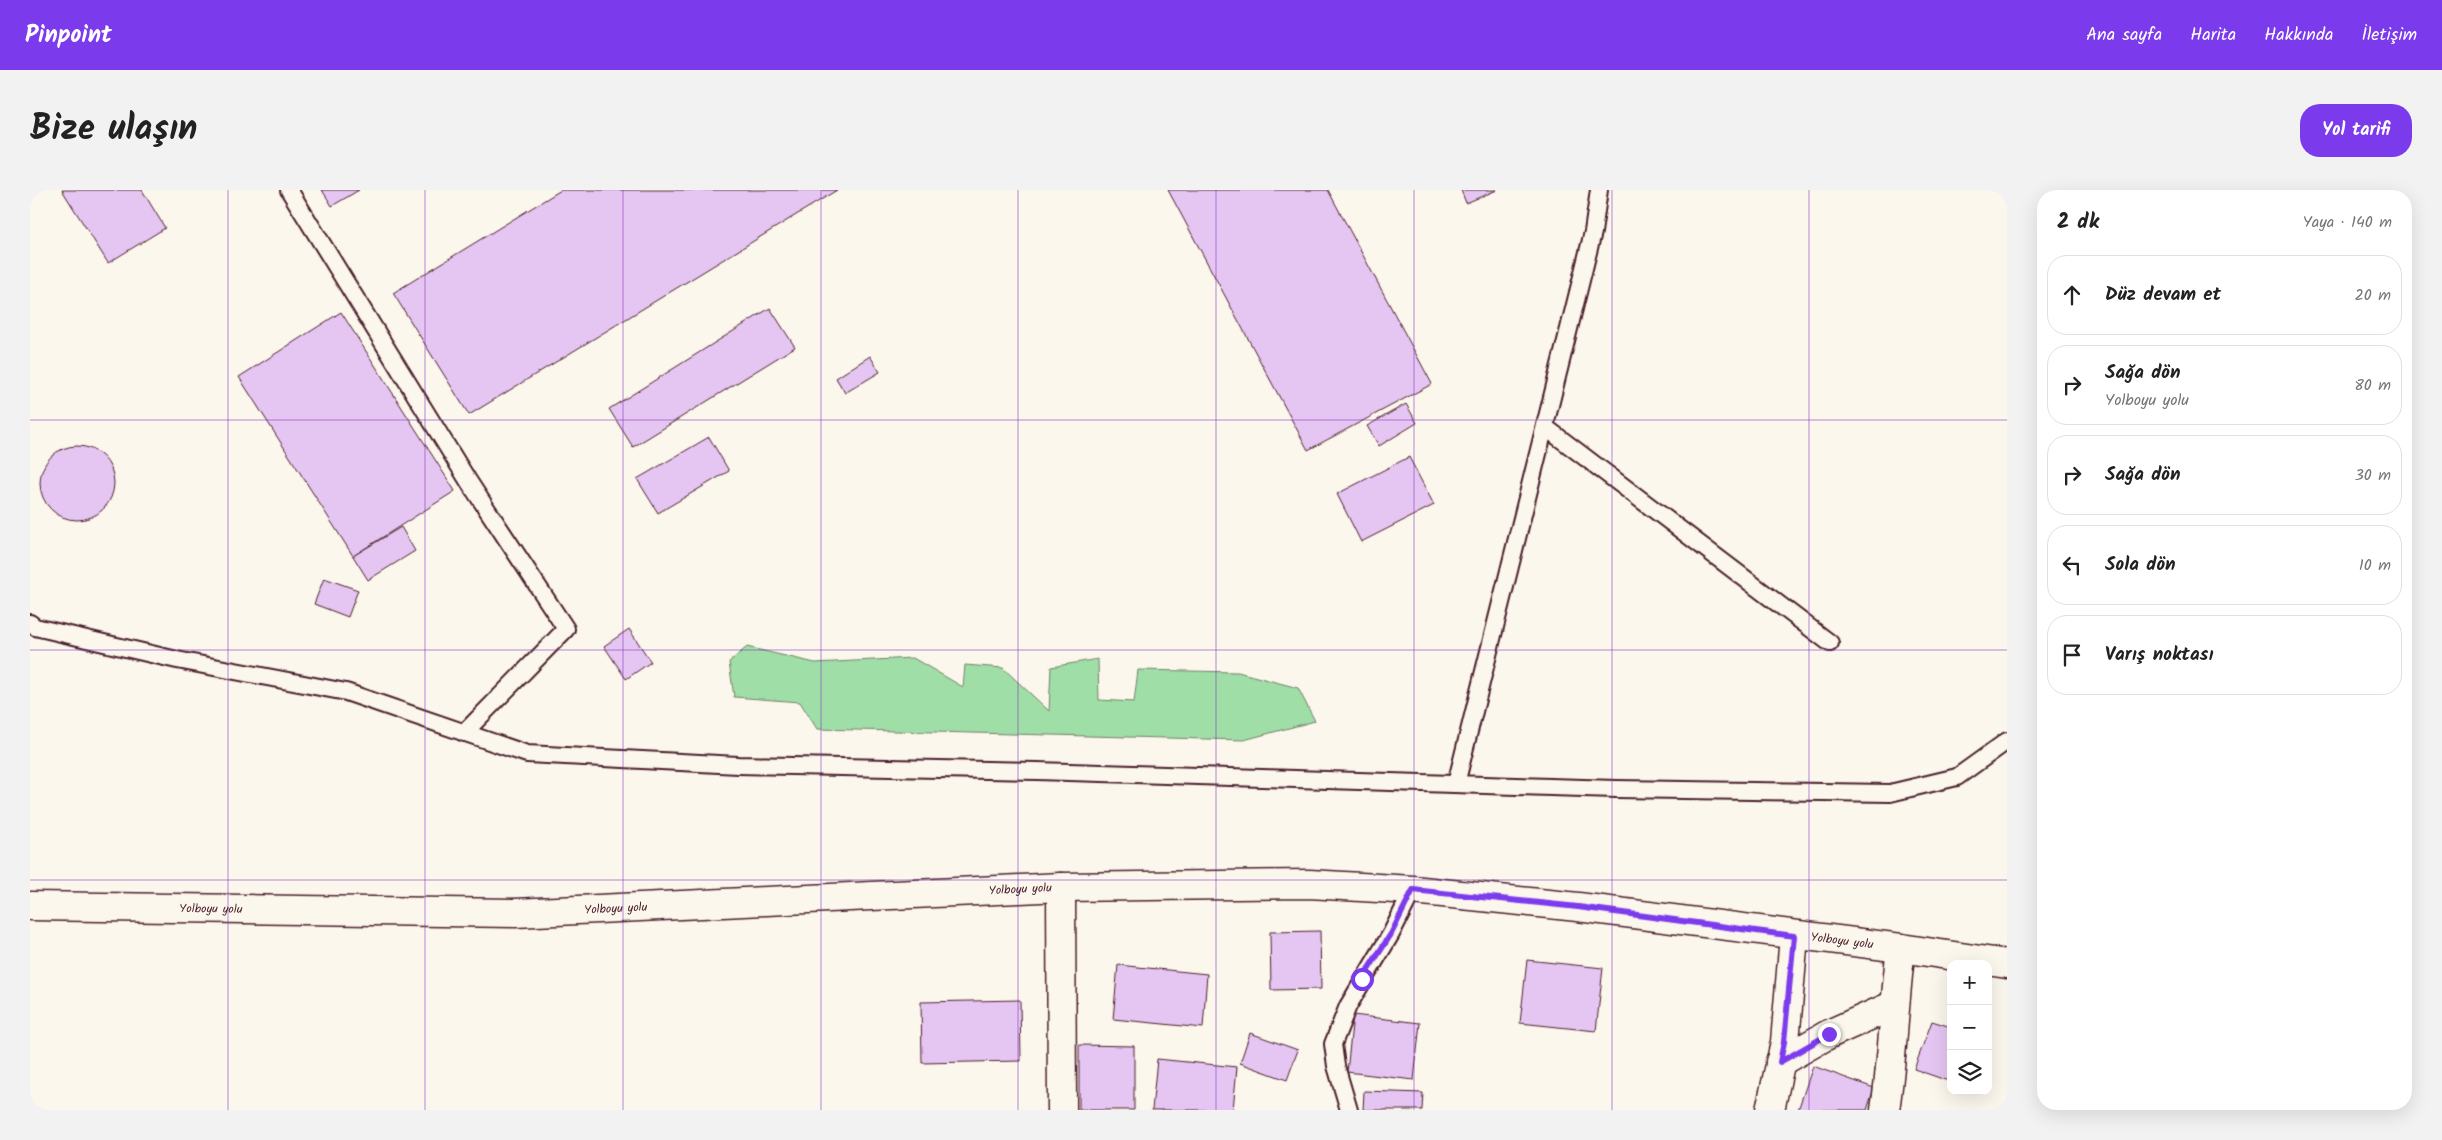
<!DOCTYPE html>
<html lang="tr">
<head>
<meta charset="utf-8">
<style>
	body { margin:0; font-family:Kalam,sans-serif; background:#f2f2f2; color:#222 }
	.controls { position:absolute; right:15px; bottom:15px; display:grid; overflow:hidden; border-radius:10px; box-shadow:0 5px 20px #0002 }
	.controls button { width:45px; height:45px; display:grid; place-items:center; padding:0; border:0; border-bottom:1px solid #e0e0e0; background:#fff; color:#222; font:25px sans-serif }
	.stop { position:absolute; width:15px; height:15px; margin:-11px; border:4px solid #7c3aed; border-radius:50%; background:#fff }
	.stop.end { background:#7c3aed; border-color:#fff; box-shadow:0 1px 5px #0008 }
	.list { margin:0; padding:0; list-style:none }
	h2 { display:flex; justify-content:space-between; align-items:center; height:65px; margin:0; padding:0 20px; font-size:21px }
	h2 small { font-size:16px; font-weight:400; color:#767676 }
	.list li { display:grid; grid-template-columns:32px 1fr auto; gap:15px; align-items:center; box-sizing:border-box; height:80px; margin:0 10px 10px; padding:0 10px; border:1px solid #e0e0e0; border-radius:20px }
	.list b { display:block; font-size:19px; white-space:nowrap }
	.list p { margin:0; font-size:16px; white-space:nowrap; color:#767676 }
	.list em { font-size:16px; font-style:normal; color:#767676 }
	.icon { flex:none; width:28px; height:28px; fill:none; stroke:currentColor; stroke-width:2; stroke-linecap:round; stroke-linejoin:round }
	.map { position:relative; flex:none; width:1977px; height:920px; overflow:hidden; border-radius:20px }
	header { display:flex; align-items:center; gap:30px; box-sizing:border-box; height:70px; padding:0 25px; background:#7c3aed; color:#fff }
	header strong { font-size:24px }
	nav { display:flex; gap:28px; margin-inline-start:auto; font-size:18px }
	.intro { display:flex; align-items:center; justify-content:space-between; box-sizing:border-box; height:120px; padding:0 30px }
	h1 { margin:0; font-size:35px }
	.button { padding:12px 22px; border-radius:20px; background:#7c3aed; color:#fff; font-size:18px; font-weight:700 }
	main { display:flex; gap:30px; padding:0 30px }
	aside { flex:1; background:#fff; border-radius:20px; box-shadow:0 5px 20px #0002 }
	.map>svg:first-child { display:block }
	.green { fill:#9fdea6; stroke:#747e68 }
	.building { fill:#e5c5f2; stroke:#4a1f2b }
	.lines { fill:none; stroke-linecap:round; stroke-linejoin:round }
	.lane-casing { stroke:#4a1f2b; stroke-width:20 }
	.street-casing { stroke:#4a1f2b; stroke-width:31 }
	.secondary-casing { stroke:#4a1f2b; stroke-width:31 }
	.lane { stroke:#fbf7ec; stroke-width:16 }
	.street { stroke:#fbf7ec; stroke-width:28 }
	.secondary { stroke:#fbf7ec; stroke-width:28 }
	.route { stroke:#7c3aed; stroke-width:6 }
	.grid { fill:none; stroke:#7b2cbf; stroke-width:1; stroke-opacity:0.55 }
	.labels { text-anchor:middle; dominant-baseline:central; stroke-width:4.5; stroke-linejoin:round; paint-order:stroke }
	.street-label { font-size:12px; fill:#4a1f2b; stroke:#fbf7ec }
</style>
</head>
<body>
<header>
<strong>Pinpoint</strong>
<nav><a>Ana sayfa</a><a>Harita</a><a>Hakkında</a><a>İletişim</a></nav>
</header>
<div class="intro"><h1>Bize ulaşın</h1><a class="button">Yol tarifi</a></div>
<main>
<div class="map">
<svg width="1977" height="920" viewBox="0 0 1977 920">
	<rect width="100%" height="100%" fill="#fbf7ec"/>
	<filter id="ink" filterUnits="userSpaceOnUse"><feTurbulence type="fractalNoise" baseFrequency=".02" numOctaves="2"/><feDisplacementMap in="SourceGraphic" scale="10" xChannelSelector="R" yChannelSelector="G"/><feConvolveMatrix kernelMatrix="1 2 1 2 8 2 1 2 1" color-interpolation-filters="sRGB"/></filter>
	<g filter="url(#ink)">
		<polygon class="green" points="717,457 785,473 883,468 933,497 935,475 973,478 1019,521 1021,477 1068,469 1069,510 1104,512 1108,480 1208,482 1268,498 1285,531 1214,550 787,539 770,512 704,507 699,472"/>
		<g class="building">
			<polygon points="32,0 112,0 135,38 78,73"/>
			<polygon points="292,0 329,0 302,16"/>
			<polygon points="531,0 807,0 439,225 363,103"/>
			<polygon points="1138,0 1298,0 1402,194 1278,260"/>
			<polygon points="1431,0 1467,0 1436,13"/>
			<polygon points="740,118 765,157 603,257 579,219"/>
			<polygon points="311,122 425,301 323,366 209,187"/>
			<polygon points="840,166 850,182 815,203 806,188"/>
			<polygon points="1376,214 1387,233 1349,256 1337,236"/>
			<polygon points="679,247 699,281 628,323 607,289"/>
			<circle cx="47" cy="293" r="37"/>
			<polygon points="1379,267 1404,315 1331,352 1307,304"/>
			<polygon points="371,337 385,361 338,390 323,366"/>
			<polygon points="294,388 328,400 318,427 284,414"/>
			<polygon points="599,439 621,472 596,489 574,456"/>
			<polygon points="1290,741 1291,799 1241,800 1240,742"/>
			<polygon points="1497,770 1573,778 1566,841 1490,833"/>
			<polygon points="1088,775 1177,784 1173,838 1083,829"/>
			<polygon points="990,810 991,871 892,873 891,812"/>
			<polygon points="1323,825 1390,833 1384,890 1317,882"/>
			<polygon points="1902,831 1921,837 1921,892 1884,879"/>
			<polygon points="1220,843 1268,860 1257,890 1210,873"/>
			<polygon points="1049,855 1104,856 1104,920 1049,920"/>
			<polygon points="1127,869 1207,877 1203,920 1122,920"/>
			<polygon points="1783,876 1844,898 1837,920 1768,920"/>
			<polygon points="1334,901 1393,903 1392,920 1333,920"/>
		</g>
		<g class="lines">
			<g class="lane-casing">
				<g id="lane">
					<polyline points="259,0 439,292 536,439 434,543"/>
					<polyline points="1515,237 1800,453"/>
					<polyline points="0,433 5,437 147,470 316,502 497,564 708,575 1007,581 1586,599 1860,603 1927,587 1977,551"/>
					<polyline points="1426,594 1563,42 1569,0"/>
					<polyline points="1319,920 1306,876 1303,854 1318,816 1361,744 1383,700"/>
				</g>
			</g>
			<g class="street-casing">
				<g id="street">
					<polyline points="1750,872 1799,844 1864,815"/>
					<polyline points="1740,920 1755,852 1764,746"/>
					<path d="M1855,920c8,-54 9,-108 16,-162"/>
				</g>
			</g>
			<g class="secondary-casing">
				<g id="secondary">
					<polyline points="1031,697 1032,920"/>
					<path id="s1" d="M0,716l485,7 546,-26 248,-3 104,6 165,17 323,41 106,16"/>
				</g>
			</g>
			<use href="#lane" class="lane"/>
			<use href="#street" class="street"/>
			<use href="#secondary" class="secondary"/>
		</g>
	</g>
	<g class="lines" filter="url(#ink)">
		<polyline class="route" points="1332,789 1361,744 1383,700 1548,717 1764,746 1754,852 1750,872 1799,844"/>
	</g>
	<path class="grid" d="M198,0v920M395,0v920M593,0v920M791,0v920M988,0v920M1186,0v920M1384,0v920M1582,0v920M1779,0v920M0,230h1977M0,460h1977M0,690h1977"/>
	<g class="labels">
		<g class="street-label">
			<text stroke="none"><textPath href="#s1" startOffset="991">Yolboyu yolu</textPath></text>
			<text stroke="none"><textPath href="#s1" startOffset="586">Yolboyu yolu</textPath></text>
			<text stroke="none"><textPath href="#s1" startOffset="181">Yolboyu yolu</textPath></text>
			<text stroke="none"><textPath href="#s1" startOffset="1816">Yolboyu yolu</textPath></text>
		</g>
	</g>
</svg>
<div class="controls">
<button>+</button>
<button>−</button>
<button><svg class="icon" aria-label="layers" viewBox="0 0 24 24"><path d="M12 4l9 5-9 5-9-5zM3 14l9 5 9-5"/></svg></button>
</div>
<div class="stop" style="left:1332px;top:789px"></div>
<div class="stop end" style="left:1799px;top:844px"></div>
</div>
<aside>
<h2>2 dk<small>Yaya · 140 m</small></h2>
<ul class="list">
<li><svg class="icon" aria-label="ahead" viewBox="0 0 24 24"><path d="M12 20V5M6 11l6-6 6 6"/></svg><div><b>Düz devam et</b></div><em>20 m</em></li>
<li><svg class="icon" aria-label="right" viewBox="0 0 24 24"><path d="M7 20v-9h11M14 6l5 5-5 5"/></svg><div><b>Sağa dön</b><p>Yolboyu yolu</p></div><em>80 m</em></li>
<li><svg class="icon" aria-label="right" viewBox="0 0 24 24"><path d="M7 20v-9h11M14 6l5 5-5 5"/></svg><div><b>Sağa dön</b></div><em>30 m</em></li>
<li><svg class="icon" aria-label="left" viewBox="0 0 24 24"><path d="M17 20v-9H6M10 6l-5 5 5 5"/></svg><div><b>Sola dön</b></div><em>10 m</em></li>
<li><svg class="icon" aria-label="arrive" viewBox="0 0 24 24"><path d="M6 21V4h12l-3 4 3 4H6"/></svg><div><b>Varış noktası</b></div></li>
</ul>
</aside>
</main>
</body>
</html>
